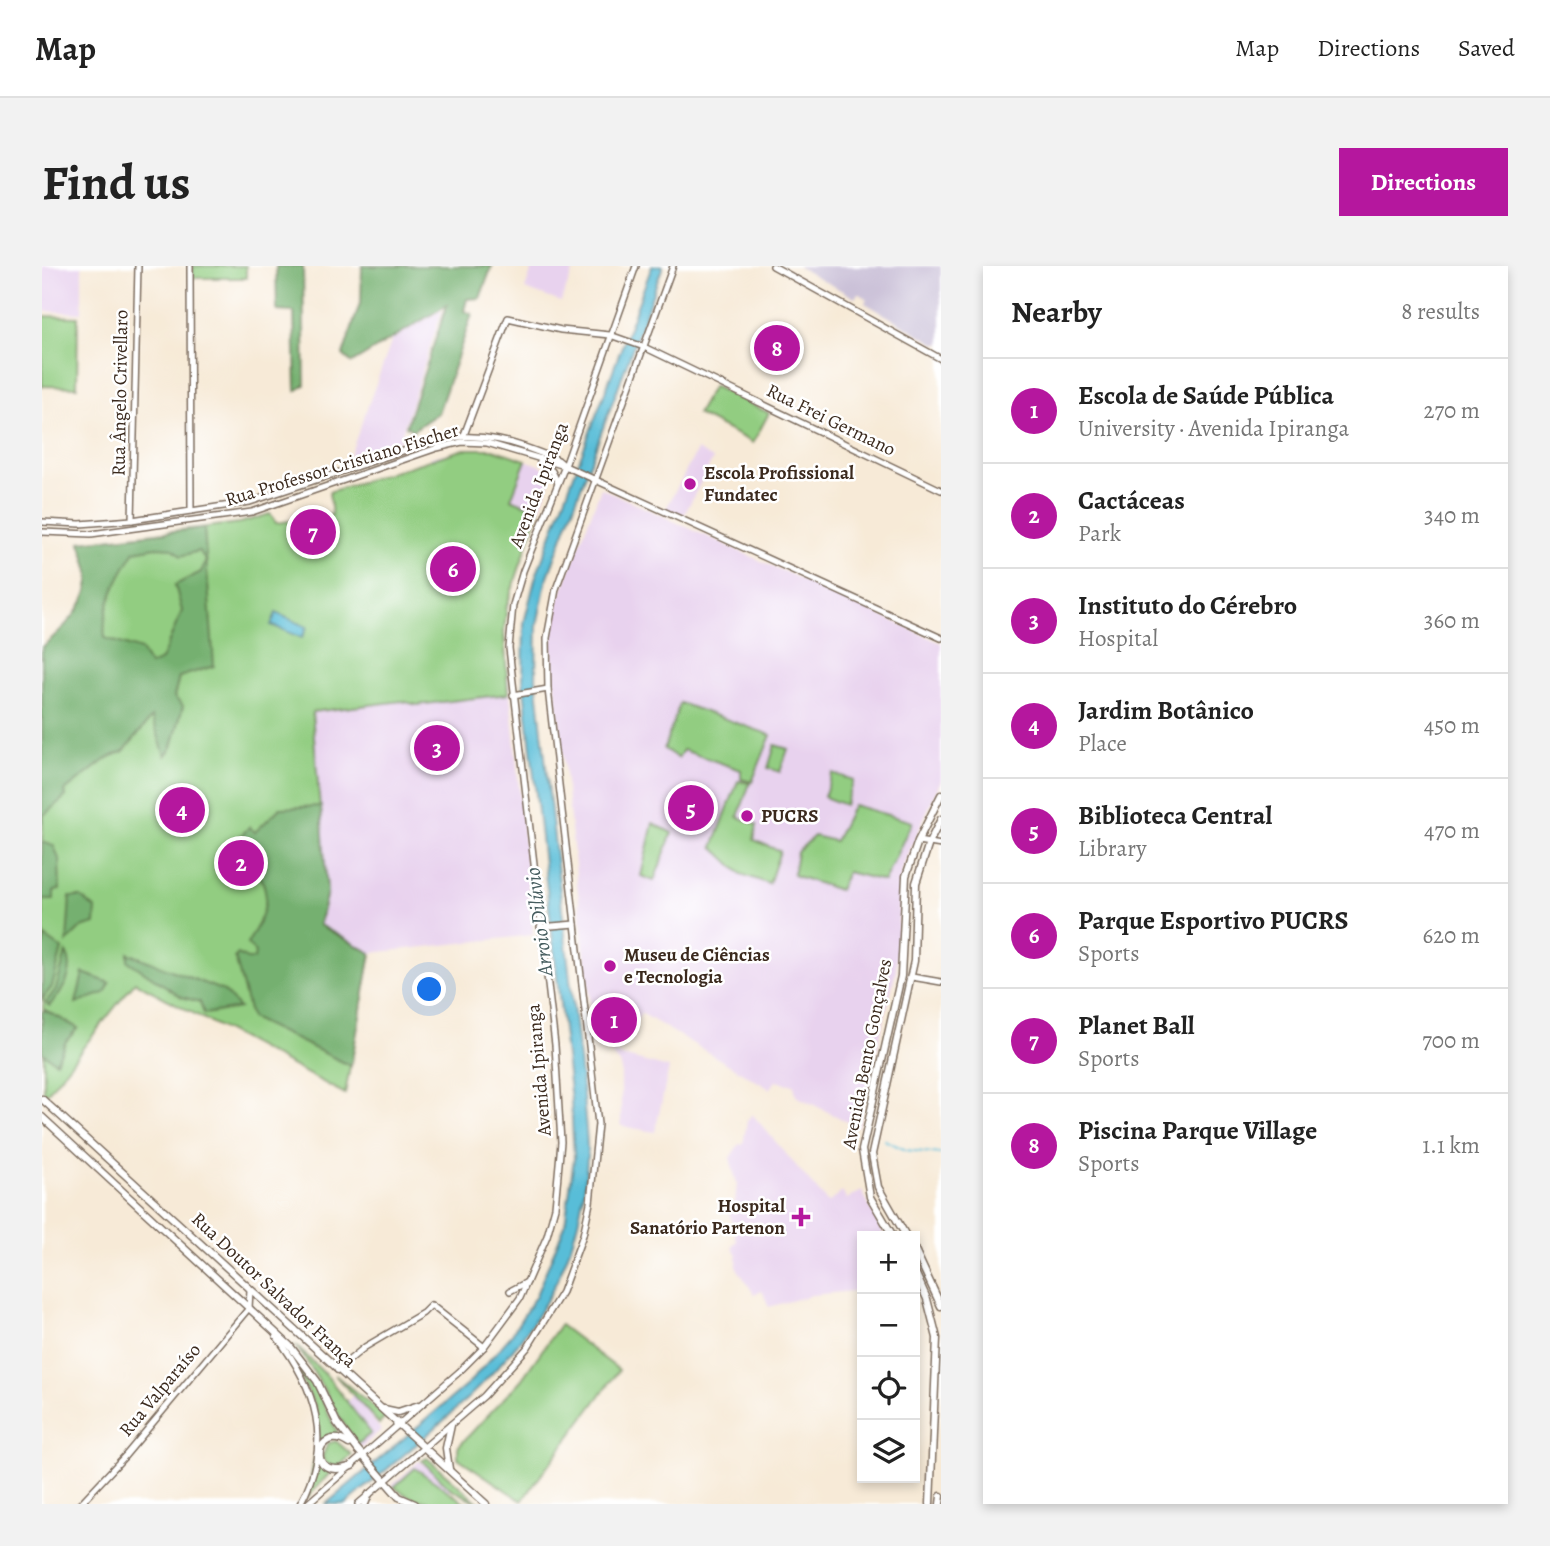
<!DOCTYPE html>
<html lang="en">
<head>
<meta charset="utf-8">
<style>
	body { margin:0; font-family:Alegreya,serif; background:#f2f2f2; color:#222 }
	.controls { position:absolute; right:21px; bottom:21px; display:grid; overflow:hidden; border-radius:0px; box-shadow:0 4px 10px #0003 }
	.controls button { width:63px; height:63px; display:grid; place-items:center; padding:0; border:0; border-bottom:2px solid #e0e0e0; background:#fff; color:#222; font:35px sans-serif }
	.you { position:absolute; left:388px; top:724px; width:24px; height:24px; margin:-18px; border:5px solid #fff; border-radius:50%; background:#1a73e8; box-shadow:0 0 0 10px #1a73e833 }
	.badge { display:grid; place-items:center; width:46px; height:46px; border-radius:50%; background:#b5179e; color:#fff; font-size:23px; font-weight:700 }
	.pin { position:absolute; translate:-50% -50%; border:4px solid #fff; box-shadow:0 2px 7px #0006 }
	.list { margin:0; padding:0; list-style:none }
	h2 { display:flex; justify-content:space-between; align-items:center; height:91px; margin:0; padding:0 28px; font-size:30px }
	h2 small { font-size:23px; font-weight:400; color:#767676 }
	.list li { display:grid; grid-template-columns:46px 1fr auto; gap:21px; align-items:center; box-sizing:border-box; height:105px; padding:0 28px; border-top:2px solid #e0e0e0 }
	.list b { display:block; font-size:26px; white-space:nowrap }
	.list p { margin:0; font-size:23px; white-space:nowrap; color:#767676 }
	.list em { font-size:23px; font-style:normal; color:#767676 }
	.icon { flex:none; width:38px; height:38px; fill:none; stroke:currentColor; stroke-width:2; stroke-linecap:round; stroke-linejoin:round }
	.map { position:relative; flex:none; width:899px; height:1238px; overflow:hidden; border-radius:0px }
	header { display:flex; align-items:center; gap:42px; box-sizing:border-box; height:98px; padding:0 35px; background:#fff; border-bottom:2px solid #e0e0e0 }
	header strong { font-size:33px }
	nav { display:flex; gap:38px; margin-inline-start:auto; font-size:24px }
	.intro { display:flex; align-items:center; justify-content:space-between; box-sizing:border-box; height:168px; padding:0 42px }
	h1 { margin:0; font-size:49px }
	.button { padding:18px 32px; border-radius:0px; background:#b5179e; color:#fff; font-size:24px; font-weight:700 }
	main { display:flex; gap:42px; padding:0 42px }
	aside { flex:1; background:#fff; border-radius:0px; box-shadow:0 4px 10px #0003 }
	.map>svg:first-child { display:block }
	.built { fill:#e8d2ee }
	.industrial { fill:#c9bfd7 }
	.green { fill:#92cd81; stroke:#667c50; stroke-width:2 }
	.forest { fill:#75b06f; stroke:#586d46; stroke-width:2; fill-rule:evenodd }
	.water { fill:#59bdd8; stroke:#4a747b; stroke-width:2 }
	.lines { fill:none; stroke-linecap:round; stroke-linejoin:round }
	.stream { stroke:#59bdd8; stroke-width:2 }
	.secondary-casing { stroke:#7d6d5f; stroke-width:8 }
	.primary-casing { stroke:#7d6d5f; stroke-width:9 }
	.secondary { stroke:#fff; stroke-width:5 }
	.primary { stroke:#fff; stroke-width:6 }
	.poi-dot { fill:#b5179e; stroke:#fff; stroke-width:2.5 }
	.labels { text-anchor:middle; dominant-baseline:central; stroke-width:5; stroke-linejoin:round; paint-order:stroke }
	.street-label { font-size:19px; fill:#3b2a1e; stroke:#fff }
	.poi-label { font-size:19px; font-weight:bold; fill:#3b2a1e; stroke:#fff; text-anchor:start }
	.water-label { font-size:21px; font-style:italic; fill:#465d5f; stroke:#fff }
</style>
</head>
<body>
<header>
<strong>Map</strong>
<nav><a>Map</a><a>Directions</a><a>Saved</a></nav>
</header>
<div class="intro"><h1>Find us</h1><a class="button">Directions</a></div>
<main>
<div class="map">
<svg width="899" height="1238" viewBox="0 0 899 1238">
	<rect width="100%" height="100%" fill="#fff"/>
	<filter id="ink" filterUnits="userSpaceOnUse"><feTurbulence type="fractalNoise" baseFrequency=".0143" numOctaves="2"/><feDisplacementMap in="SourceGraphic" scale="14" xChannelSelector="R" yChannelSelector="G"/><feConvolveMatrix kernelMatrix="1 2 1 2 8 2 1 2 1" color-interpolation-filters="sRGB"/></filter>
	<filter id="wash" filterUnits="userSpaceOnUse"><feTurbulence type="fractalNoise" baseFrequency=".00686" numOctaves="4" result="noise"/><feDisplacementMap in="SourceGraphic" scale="28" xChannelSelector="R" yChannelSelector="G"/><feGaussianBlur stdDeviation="1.57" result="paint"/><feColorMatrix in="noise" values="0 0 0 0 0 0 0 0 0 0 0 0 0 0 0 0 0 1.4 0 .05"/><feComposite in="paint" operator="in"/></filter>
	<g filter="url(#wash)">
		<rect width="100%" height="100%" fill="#f7ead7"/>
		<g class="built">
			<polygon points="0,0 40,0 40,47 0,45"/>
			<polygon points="491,0 533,0 519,36 483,23"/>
			<polygon points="400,44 357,176 305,197 350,74"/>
			<polygon points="422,183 451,183 500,200 507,207 508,216 471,314 462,365 491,669 329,687 277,659 285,626 270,446 360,435 389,191"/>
			<polygon points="655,184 671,193 641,251 624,243"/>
			<polygon points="559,222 899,377 899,514 859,604 854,705 816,861 754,830 752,819 734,815 728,823 599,747 580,781 552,772 509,378 516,335"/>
			<polygon points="568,787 627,802 613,866 579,860 579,799"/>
			<polygon points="710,848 786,937 800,926 805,933 820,925 842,970 820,970 820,1024 770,1029 727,1041 720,1024 712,1028 695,1002 695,989 690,980 695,975 686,943 693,936 695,918 688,892 697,878 701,879 705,855"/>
			<polygon points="311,1129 339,1164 319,1182 316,1178 329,1166 304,1137"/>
			<polygon points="377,1195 409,1219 406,1227 373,1202 352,1221 350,1219"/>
		</g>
		<polygon class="industrial" points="755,0 899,0 899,78 894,78 823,37 825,32 816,27 813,32"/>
		<g class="green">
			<rect x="151" y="0" width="53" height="12"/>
			<polygon points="0,50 36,51 35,121 0,120"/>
			<polygon points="671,120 727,147 711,177 655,148"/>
			<path d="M422,183h29l33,11 -15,39 28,11 -32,95 -3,26 4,63 -91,11 -15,-4 -90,11 15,180 -8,33 52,28 -26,141 -210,-112 -91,115 -2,-450c20,-17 50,-44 47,-73 -1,-10 -6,-22 -9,-32l160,-19 30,-9 6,9 56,-8 -3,-23z"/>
			<polygon points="638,437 729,469 710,516 699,513 699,504 641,484 636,492 622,483"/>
			<polygon points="733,479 746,483 738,506 726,502"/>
			<polygon points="790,507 811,514 803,539 782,531"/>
			<polygon points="696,515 708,517 696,551 715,559 712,574 738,585 727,618 699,608 671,581"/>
			<polygon points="811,539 870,556 842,615 805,606 797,624 751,609 755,586 772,570 793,575"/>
			<polygon points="611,557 630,567 612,615 599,610"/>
			<polygon points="518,1059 577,1104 480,1235 416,1192 416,1181 479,1114"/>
			<path d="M253,1079l32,31 44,57 -13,11c-25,-31 -38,-68 -63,-99z"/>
			<polygon points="243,1081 272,1118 297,1170 283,1172 276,1181 277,1197 289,1206 266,1231 276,1167 273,1140"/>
			<polygon points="293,1109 344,1151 337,1158"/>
			<polygon points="294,1175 310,1189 296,1201 284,1198 280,1191 286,1177"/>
			<polygon points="385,1192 438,1238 408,1222 380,1195"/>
			<path d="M373,1202l52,36c-27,0 -53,0 -73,-17z"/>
		</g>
		<g class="forest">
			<polygon points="234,0 261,0 263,119 254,125 252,46 235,45"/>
			<polygon points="320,0 450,0 438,32 425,33 422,45 430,48 396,147 371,164 364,160 405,39 310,97 301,89 319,34"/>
			<path d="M162,262l10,138 -35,11 -5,20 9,9 -11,41 -7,9 -13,-39 -28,34 -18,8 -41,32 1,5 -22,19 -2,8v-176c20,-17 50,-44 47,-73 -1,-10 -6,-22 -9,-32zM114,281l16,1 9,8 18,-5 7,10 -5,11 -26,13 7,26 -21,49 -11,5 -9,-15 -36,-12c-4,-29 15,-64 30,-87z"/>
			<path d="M279,540l6,86 -8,33 52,28 -20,113 -100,-48 -16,-61 3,-3 9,5h7l1,-7 -8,-8c31,-52 20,-57 -9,-105l11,-12 6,5 25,-24z"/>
			<polygon points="0,576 12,580 17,593 18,624 12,625 12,634 0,634"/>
			<polygon points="28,631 39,631 54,643 53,658 39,662 25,676"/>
			<polygon points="3,671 20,683 10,721 0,733 0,684"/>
			<path d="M24,686c11,20 -3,39 -17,54l-3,-4 10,-13z"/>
			<polygon points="86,687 182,725 197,742 162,748 158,736 140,731 86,695"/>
			<polygon points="41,707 68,717 63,727 34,737"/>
			<polygon points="3,744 36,762 24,775 14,796 0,786 0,746"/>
		</g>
		<g class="water">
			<path d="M610,0h11l-117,316 -9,43 -1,53 47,416c1,21 5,43 4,64 -8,168 -125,246 -241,346h-20l142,-120 42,-47 26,-42 29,-70 9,-67 -3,-58 -48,-420 1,-57 11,-44z"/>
			<polygon points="234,347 265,361 260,372 229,359"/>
		</g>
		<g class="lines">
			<polyline class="stream" points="842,874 864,884 899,888"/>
		</g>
	</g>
	<g filter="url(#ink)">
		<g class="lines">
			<g class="secondary-casing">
				<g id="secondary">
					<polyline points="148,0 149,245"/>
					<polyline points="731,0 899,93"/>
					<polyline points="422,169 466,52 519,64 568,69 602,81 899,224"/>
					<polyline points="498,196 510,205 516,217"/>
					<polyline points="90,254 96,0"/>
					<path d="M0,256l38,2 52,-4 118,-18 183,-61c48,-11 82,1 125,19l7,6"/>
					<polyline points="0,266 49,268 210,246 395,182 420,176 445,177 523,200 899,372"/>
					<polyline points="471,429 506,423"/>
					<polyline points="876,575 899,579"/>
					<polyline points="498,661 533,658"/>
					<polyline points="870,711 899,716"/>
					<polyline points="468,1025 485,1016"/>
					<path d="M234,1070c40,52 58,106 24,168"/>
					<polyline points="295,1104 323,1081 381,1047 389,1039 442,1081"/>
					<polyline points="38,1238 83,1190 207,1042 208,1024"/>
					<polyline points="265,1238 417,1106 442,1081 478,1032 505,970 513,941 519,876 513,779 467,382 471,339 481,305 523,200 594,0"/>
					<polyline points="316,1238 442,1130 486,1081 520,1026 541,969 548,937 556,858 506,423 505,372 514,323 631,0"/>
				</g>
			</g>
			<g class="primary-casing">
				<g id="primary">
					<polyline points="0,833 444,1238"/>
					<polyline points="0,851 248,1080 275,1115 295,1157 315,1183 357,1231 373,1238"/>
					<polyline points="851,970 828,931 820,884 859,710 864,610 876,575 899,529"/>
					<polyline points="864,970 836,921 830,888 872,695 874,617 887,577 899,553"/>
					<polyline points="873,984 899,1040"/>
					<polyline points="873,1006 885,1033 895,1072 888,1238"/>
					<polyline points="342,1143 356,1146 377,1139"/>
					<path d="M307,1178c-33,-23 -46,39 3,22"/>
					<polyline points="407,1203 404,1182 409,1159"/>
					<polyline points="323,1238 327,1228"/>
					<polyline points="898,1238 899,1230"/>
				</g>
			</g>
			<use href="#secondary" class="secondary"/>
			<use href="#primary" class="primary"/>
		</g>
	</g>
	<g class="poi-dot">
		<circle cx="648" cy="218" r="7"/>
		<circle cx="705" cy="550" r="7"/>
		<circle cx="568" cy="700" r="7"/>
		<path d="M755.5 940.5h7v7h7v7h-7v7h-7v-7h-7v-7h7z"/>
	</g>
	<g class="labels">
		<g class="street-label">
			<text transform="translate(78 127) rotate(-89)">Rua Ângelo Crivellaro</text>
			<text transform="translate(789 154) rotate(26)">Rua Frei Germano</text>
			<text transform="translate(300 199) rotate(-17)">Rua Professor Cristiano Fischer</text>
			<text transform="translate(497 219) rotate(-69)">Avenida Ipiranga</text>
			<text transform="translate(825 788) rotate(-79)">Avenida Bento Gonçalves</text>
			<text transform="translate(497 804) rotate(-95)">Avenida Ipiranga</text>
			<text transform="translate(232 1024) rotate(43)">Rua Doutor Salvador França</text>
			<text transform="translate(118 1124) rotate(-50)">Rua Valparaíso</text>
		</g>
		<g class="poi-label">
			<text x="662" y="207">Escola Profissional<tspan x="662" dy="22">Fundatec</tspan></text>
			<text x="719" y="550">PUCRS</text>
			<text x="582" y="689">Museu de Ciências<tspan x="582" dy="22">e Tecnologia</tspan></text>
			<text x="743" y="940" text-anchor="end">Hospital<tspan x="743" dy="22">Sanatório Partenon</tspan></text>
		</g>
		<g class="water-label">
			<text transform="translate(497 656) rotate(-97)">Arroio Dilúvio</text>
		</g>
	</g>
</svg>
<div class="controls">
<button>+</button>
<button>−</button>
<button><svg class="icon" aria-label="locate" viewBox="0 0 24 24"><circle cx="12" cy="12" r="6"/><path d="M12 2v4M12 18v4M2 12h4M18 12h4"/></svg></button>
<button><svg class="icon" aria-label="layers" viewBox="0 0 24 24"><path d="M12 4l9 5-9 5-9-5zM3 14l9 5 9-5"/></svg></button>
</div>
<div class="you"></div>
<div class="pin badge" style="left:572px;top:754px">1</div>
<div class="pin badge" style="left:199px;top:597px">2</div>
<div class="pin badge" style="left:395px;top:482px">3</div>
<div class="pin badge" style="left:140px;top:544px">4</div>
<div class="pin badge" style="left:649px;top:542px">5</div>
<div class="pin badge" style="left:411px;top:303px">6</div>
<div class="pin badge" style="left:271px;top:266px">7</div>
<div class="pin badge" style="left:735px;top:82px">8</div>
</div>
<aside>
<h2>Nearby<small>8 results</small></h2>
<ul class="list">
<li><span class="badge">1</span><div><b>Escola de Saúde Pública</b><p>University · Avenida Ipiranga</p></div><em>270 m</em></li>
<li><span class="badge">2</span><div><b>Cactáceas</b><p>Park</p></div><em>340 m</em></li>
<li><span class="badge">3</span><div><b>Instituto do Cérebro</b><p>Hospital</p></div><em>360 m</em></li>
<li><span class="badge">4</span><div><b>Jardim Botânico</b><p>Place</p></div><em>450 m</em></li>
<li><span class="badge">5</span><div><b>Biblioteca Central</b><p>Library</p></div><em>470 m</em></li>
<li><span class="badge">6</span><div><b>Parque Esportivo PUCRS</b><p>Sports</p></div><em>620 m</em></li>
<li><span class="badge">7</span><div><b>Planet Ball</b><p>Sports</p></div><em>700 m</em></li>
<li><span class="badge">8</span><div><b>Piscina Parque Village</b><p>Sports</p></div><em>1.1 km</em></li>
</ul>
</aside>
</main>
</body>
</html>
